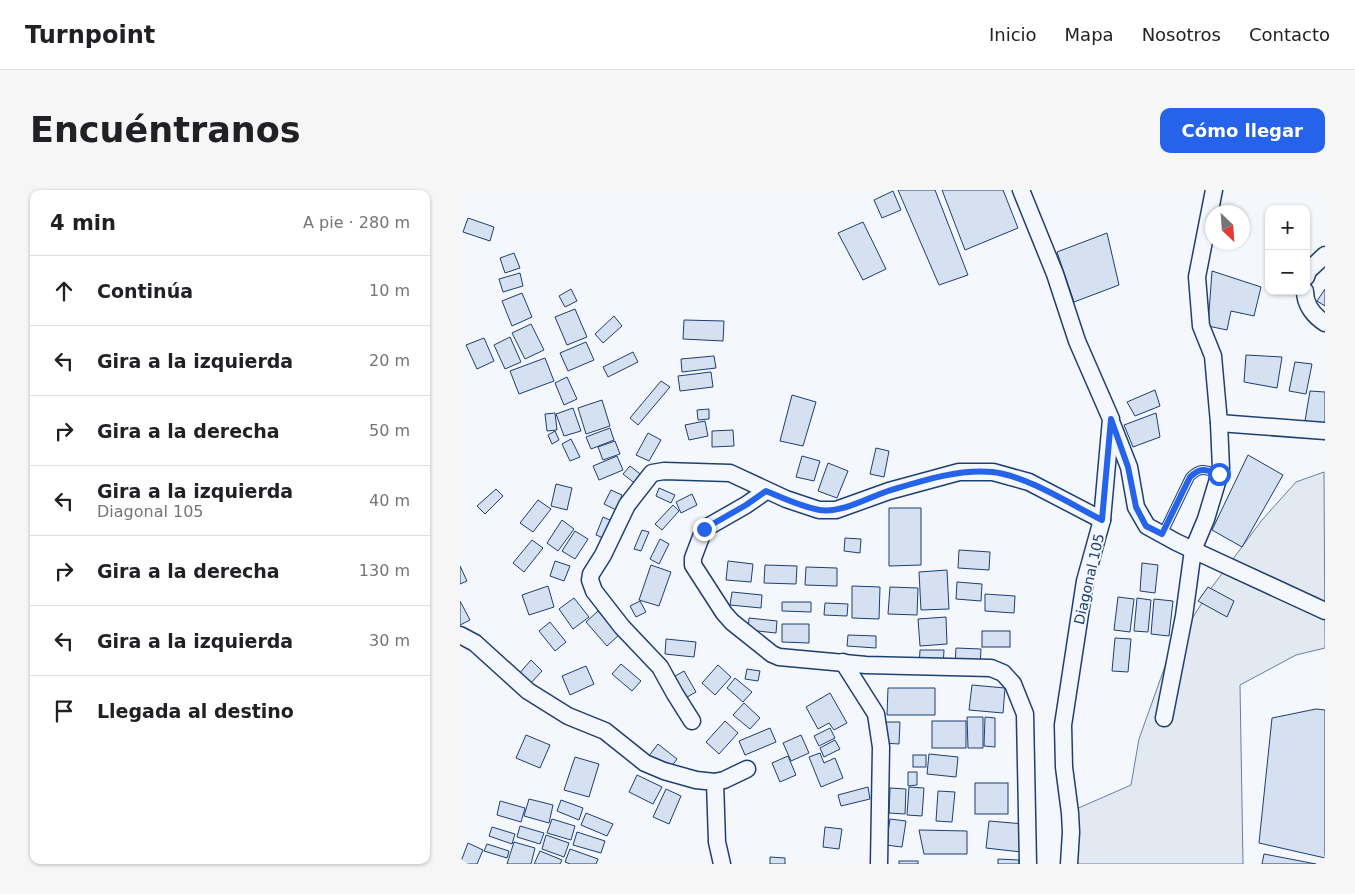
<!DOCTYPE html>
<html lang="es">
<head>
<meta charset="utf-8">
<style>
	body { margin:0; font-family:"DejaVu Sans",sans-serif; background:#f6f6f6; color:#202124 }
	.controls { position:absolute; right:15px; top:15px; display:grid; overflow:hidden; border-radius:10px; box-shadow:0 1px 4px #0004 }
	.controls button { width:45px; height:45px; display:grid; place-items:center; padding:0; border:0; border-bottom:1px solid #e0e0e0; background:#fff; color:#202124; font:25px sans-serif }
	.compass { position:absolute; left:745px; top:15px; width:45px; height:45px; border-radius:50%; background:#fff; box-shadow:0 1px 4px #0004; rotate:155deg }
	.stop { position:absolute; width:15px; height:15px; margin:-11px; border:4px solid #2563eb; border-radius:50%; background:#fff }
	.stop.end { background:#2563eb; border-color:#fff; box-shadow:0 1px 5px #0008 }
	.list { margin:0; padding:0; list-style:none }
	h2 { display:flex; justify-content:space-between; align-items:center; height:65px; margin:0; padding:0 20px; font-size:21px }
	h2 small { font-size:16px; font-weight:400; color:#757577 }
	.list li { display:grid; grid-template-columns:32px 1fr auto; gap:15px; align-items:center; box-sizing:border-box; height:70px; padding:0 20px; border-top:1px solid #e0e0e0 }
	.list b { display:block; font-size:19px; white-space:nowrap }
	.list p { margin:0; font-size:16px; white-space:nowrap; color:#757577 }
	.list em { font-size:16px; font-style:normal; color:#757577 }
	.icon { flex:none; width:28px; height:28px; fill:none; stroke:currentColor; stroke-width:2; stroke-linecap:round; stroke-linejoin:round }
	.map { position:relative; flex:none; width:865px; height:674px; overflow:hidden; border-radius:10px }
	header { display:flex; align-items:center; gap:30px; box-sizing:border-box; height:70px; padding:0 25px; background:#fff; border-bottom:1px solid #e0e0e0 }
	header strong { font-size:24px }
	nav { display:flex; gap:28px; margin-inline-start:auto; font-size:18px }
	.intro { display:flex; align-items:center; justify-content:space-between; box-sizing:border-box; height:120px; padding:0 30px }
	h1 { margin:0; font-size:35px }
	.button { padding:12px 22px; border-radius:10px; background:#2563eb; color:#fff; font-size:18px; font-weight:700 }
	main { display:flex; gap:30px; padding:0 30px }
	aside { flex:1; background:#fff; border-radius:10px; box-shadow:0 1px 4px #0004 }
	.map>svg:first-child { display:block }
	.green { fill:#e3e9f0; stroke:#687fa3 }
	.building { fill:#d5e0f0; stroke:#1d3f73 }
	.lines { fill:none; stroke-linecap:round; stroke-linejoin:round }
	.service-casing { stroke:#1d3f73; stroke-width:10 }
	.minor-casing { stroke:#1d3f73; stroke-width:19 }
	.service { stroke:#f4f7fb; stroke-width:8 }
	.minor { stroke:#f4f7fb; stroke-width:16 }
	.route { stroke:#2563eb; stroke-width:6 }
	.labels { text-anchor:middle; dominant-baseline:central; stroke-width:4; stroke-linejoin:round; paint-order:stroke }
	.street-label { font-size:14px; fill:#1d3f73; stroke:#f4f7fb }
</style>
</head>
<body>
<header>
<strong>Turnpoint</strong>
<nav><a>Inicio</a><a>Mapa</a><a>Nosotros</a><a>Contacto</a></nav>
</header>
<div class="intro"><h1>Encuéntranos</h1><a class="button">Cómo llegar</a></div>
<main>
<aside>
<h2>4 min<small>A pie · 280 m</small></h2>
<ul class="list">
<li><svg class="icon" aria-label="ahead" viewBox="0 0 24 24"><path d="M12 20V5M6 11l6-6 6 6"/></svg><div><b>Continúa</b></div><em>10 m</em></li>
<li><svg class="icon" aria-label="left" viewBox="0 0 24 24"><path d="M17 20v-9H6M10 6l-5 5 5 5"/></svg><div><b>Gira a la izquierda</b></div><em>20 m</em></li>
<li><svg class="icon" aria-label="right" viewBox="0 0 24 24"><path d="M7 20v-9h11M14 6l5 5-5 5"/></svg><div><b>Gira a la derecha</b></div><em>50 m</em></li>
<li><svg class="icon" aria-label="left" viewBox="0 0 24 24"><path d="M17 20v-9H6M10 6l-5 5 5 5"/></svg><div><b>Gira a la izquierda</b><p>Diagonal 105</p></div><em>40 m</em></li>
<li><svg class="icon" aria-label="right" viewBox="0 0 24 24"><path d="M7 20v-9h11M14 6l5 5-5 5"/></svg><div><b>Gira a la derecha</b></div><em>130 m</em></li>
<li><svg class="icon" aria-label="left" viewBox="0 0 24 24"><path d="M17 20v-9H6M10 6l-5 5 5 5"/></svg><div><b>Gira a la izquierda</b></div><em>30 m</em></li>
<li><svg class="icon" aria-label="arrive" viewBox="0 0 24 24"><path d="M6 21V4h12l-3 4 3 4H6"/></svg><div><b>Llegada al destino</b></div></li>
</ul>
</aside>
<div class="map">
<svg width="865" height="674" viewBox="0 0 865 674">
	<rect width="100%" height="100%" fill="#f4f7fb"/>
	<polygon class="green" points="864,282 865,458 836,465 780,495 783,674 610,674 614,620 671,595 679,549 709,465 752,397 802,330 836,292"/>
	<g class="building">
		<polygon points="438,0 475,0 508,85 479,95"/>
		<polygon points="482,0 543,0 558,38 505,60"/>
		<polygon points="433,1 441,20 422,28 414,10"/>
		<polygon points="8,28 34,37 30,51 3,42"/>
		<polygon points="403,32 426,79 403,90 378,43"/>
		<polygon points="647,43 659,95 614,112 597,62"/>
		<polygon points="54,63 60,78 45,83 40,68"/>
		<polygon points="752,81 801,97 794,126 771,121 767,140 748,136"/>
		<polygon points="60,83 63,96 43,102 39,89"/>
		<polygon points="111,99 117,111 105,117 99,106"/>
		<polygon points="865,99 865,116 857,111"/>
		<polygon points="62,103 72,127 52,136 42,111"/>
		<polygon points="115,119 127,147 107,155 95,127"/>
		<polygon points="154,126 162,136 143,153 135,144"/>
		<polygon points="224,130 264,131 263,151 223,149"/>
		<polygon points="71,134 84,160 65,169 52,143"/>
		<polygon points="50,147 61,172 45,179 34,155"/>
		<polygon points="24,148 34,171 17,179 6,155"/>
		<polygon points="126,152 134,170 108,181 100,163"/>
		<polygon points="173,162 178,172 148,187 143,177"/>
		<polygon points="786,165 822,167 817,198 784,192"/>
		<polygon points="254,166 256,178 222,182 221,169"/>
		<polygon points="85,168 94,191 59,204 50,181"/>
		<polygon points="835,172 852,174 846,204 829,201"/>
		<polygon points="251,182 253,197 220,201 218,186"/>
		<polygon points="107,187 117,209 104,215 95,193"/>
		<polygon points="201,191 210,197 178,235 170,228"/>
		<polygon points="695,200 700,216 675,226 667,212"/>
		<polygon points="850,201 865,202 865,234 845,231"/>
		<polygon points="332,205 356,212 343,256 320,251"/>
		<polygon points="142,210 150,236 126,244 118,218"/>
		<polygon points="113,218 121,241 104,246 96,224"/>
		<polygon points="249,219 249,229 238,230 237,220"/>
		<polygon points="95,223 97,240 87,241 85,224"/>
		<polygon points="696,223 700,247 673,257 664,235"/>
		<polygon points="245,231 248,246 229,250 225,235"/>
		<polygon points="150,238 154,250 131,259 126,247"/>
		<polygon points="273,240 274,256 252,257 252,241"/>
		<polygon points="95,241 99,250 92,254 88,245"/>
		<polygon points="188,243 201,250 189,271 176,265"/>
		<polygon points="111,249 120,267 110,271 102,254"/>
		<polygon points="155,251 160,264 143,270 138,257"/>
		<polygon points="416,258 429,261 424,287 410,284"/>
		<polygon points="788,265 823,285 782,357 752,340"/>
		<polygon points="157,266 163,280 139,290 133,276"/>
		<polygon points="342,266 360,271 354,291 336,287"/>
		<polygon points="368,273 388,281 377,308 358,301"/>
		<polygon points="170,276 184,287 177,295 163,284"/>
		<polygon points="96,294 112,298 107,320 91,316"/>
		<polygon points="199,298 215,305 211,313 196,306"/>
		<polygon points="36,299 43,306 25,324 17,316"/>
		<polygon points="151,300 162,305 156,320 144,314"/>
		<polygon points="232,304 237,315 221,323 216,312"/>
		<polygon points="78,310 91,319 73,342 60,333"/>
		<polygon points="213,315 219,321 202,340 195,334"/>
		<polygon points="429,318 461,318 461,375 429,376"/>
		<polygon points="143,327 154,332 146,349 136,345"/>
		<polygon points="102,330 114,339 98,361 87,353"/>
		<polygon points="182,340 189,342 181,361 174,359"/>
		<polygon points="115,341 128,349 115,369 102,361"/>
		<polygon points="385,348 401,349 400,363 384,361"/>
		<polygon points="200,349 209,354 199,374 190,369"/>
		<polygon points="72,350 83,358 64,382 53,373"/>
		<polygon points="499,360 530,362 529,380 498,378"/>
		<polygon points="95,371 110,376 104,391 90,386"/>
		<polygon points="268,371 293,374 291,392 266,390"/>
		<polygon points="682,373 698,375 695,403 680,401"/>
		<polygon points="191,375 211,382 199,416 179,410"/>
		<polygon points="305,375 337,376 336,394 304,393"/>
		<polygon points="0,376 7,391 0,394"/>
		<polygon points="346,377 377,378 377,396 345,395"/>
		<polygon points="487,380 489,419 461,420 459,382"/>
		<polygon points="497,392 522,394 521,411 496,409"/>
		<polygon points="88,396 94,417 69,425 62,405"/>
		<polygon points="392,396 420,397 419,429 392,428"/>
		<polygon points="430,397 458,398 457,425 428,424"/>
		<polygon points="748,397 774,411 767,427 738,411"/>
		<polygon points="272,402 302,405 301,418 270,415"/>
		<polygon points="525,404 555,406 554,423 525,421"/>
		<polygon points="658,407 674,409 670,442 654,440"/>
		<polygon points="114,408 129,427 113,439 99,419"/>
		<polygon points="677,408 691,410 688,442 674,441"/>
		<polygon points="694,409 713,411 709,446 691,444"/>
		<polygon points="0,411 10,430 0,435"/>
		<polygon points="180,411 186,422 176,427 170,416"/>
		<polygon points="322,412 351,412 351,422 322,421"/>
		<polygon points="365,413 388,414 387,426 364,425"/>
		<polygon points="138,421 159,445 147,456 126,432"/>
		<polygon points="486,427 487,454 460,456 458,429"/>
		<polygon points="289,428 317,431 316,443 288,440"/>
		<polygon points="90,432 106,452 95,461 79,441"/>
		<polygon points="322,434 349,434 349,453 322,452"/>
		<rect x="522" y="441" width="28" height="16"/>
		<polygon points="388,445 416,446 416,458 387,456"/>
		<polygon points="655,448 671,449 668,482 652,481"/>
		<polygon points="206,449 236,452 234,467 205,464"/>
		<polygon points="496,458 521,459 520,476 495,475"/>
		<polygon points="460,460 484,460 483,477 459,476"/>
		<polygon points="71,470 82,481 69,495 58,485"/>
		<polygon points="161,474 181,491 172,501 152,484"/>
		<polygon points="258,475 271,487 255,505 242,493"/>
		<polygon points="126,476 134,494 110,505 102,486"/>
		<polygon points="287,479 300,481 298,491 285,489"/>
		<polygon points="224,481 236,502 222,510 210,489"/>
		<polygon points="275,488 292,502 283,512 267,498"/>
		<polygon points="512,495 545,498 543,523 509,520"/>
		<polygon points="428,498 475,498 475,525 427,525"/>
		<polygon points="370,503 387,533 374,540 369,533 358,539 346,517"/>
		<polygon points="284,513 300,528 290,539 273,525"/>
		<polygon points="856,519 865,520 865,668 799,653 812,528"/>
		<polygon points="507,527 523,527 523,558 508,558"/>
		<polygon points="525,527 535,528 535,557 524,556"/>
		<polygon points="265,531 278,543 259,564 246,552"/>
		<rect x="472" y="531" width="34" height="27"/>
		<polygon points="423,532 440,532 439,554 423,553"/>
		<polygon points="310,538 316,552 285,565 279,551"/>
		<polygon points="370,538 375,548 359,556 354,546"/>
		<polygon points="66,545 90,555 80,578 56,568"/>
		<polygon points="341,545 349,563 331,571 323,553"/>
		<polygon points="375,550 380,559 364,567 360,558"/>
		<polygon points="198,554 217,569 208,581 188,567"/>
		<polygon points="360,563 364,573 375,568 383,588 361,597 349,567"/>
		<polygon points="469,564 498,567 496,587 467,584"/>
		<rect x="453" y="565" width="13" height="12"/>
		<polygon points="328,566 336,585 320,592 312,573"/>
		<polygon points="115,567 139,574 129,607 104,600"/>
		<polygon points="448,582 457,582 457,595 448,596"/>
		<polygon points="177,585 202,597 193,614 169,602"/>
		<rect x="515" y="593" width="33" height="31"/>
		<polygon points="408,597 410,609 381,616 378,605"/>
		<polygon points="449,597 464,598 462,626 447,625"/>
		<polygon points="430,598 446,599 445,624 429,623"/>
		<polygon points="206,599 221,606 209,634 193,627"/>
		<polygon points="478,601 495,602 492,632 476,631"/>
		<polygon points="69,609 93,615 89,633 64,626"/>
		<polygon points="101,610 123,618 119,630 97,621"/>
		<polygon points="40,611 65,618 61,632 37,625"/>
		<polygon points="126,623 153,634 147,646 121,635"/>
		<polygon points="92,629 115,636 111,650 87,643"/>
		<polygon points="430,629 446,631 442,657 426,655"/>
		<polygon points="529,631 564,634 561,662 526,658"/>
		<polygon points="60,636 84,643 80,654 57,647"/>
		<polygon points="32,637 55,644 52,654 29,646"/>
		<polygon points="365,637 382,639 379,659 363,657"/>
		<polygon points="459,640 507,641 507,664 464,664"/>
		<polygon points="117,642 145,651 141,663 113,655"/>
		<polygon points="86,645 109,653 104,667 82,659"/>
		<polygon points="54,652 75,658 71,674 47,674"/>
		<polygon points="8,653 23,660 17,674 0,674"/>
		<polygon points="27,654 49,661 47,668 24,661"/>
		<polygon points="110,659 138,669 136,674 110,674 105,672"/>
		<polygon points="80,661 102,670 100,674 74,674"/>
		<polygon points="804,664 856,674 802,674"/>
		<polygon points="310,667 325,668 325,674 310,674"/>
		<polygon points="538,669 559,670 559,674 538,674"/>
		<rect x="439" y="671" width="19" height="3"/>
	</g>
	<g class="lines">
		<g class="service-casing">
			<path id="service" d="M702,345l28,-58c11,-11 16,-7 29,-3"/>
		</g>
		<g class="minor-casing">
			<g id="minor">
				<polyline points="561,0 595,84 617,151 651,229 642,330 625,391 603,535 604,577 610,623 611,642 609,674"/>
				<polyline points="846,87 848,81 865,65"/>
				<path d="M845,101c0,14 9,25 20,32"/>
				<polyline points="759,233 865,241"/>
				<polyline points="652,234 669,277 676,317 687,336 716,352 733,360 746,329 761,279 759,233 753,166 741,136 737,87 754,0"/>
				<polyline points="306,301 286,315 244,339 233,368 233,375 264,423 272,432 312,464 319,467 406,475 531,478 543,483 553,494 565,524 568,674"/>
				<polyline points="0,445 15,453 68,501 108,526 145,541 185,573 204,581 236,590 255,592 257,652 262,674"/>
				<polyline points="383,472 416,524 421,557 419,674"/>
				<polyline points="704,528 724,426 733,360 865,421"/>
				<polyline points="232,531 215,504 200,477 162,437 134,401 130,390 131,384 143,365 167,315 192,283 204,281 270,283 326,309 359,320 376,320 429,301 499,282 533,282 569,292 642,330"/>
				<polyline points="255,592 264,590 287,579"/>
			</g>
		</g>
		<use href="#service" class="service"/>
		<use href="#minor" class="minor"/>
	</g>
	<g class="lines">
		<path class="route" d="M244,339l42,-24 20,-14c17,7 36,16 54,19 23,3 47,-12 68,-19 33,-10 69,-22 104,-19 33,3 80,33 110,48l9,-101 17,48 8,40 10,19 16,8 28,-57c12,-11 16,-7 29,-3"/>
	</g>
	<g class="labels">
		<g class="street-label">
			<text transform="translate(629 389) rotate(-77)">Diagonal 105</text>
		</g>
	</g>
</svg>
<div class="controls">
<button>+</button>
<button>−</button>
</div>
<svg class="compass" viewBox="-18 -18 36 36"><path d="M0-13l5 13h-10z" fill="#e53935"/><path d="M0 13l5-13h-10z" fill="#757577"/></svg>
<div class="stop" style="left:759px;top:284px"></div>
<div class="stop end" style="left:244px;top:339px"></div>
</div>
</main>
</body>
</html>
